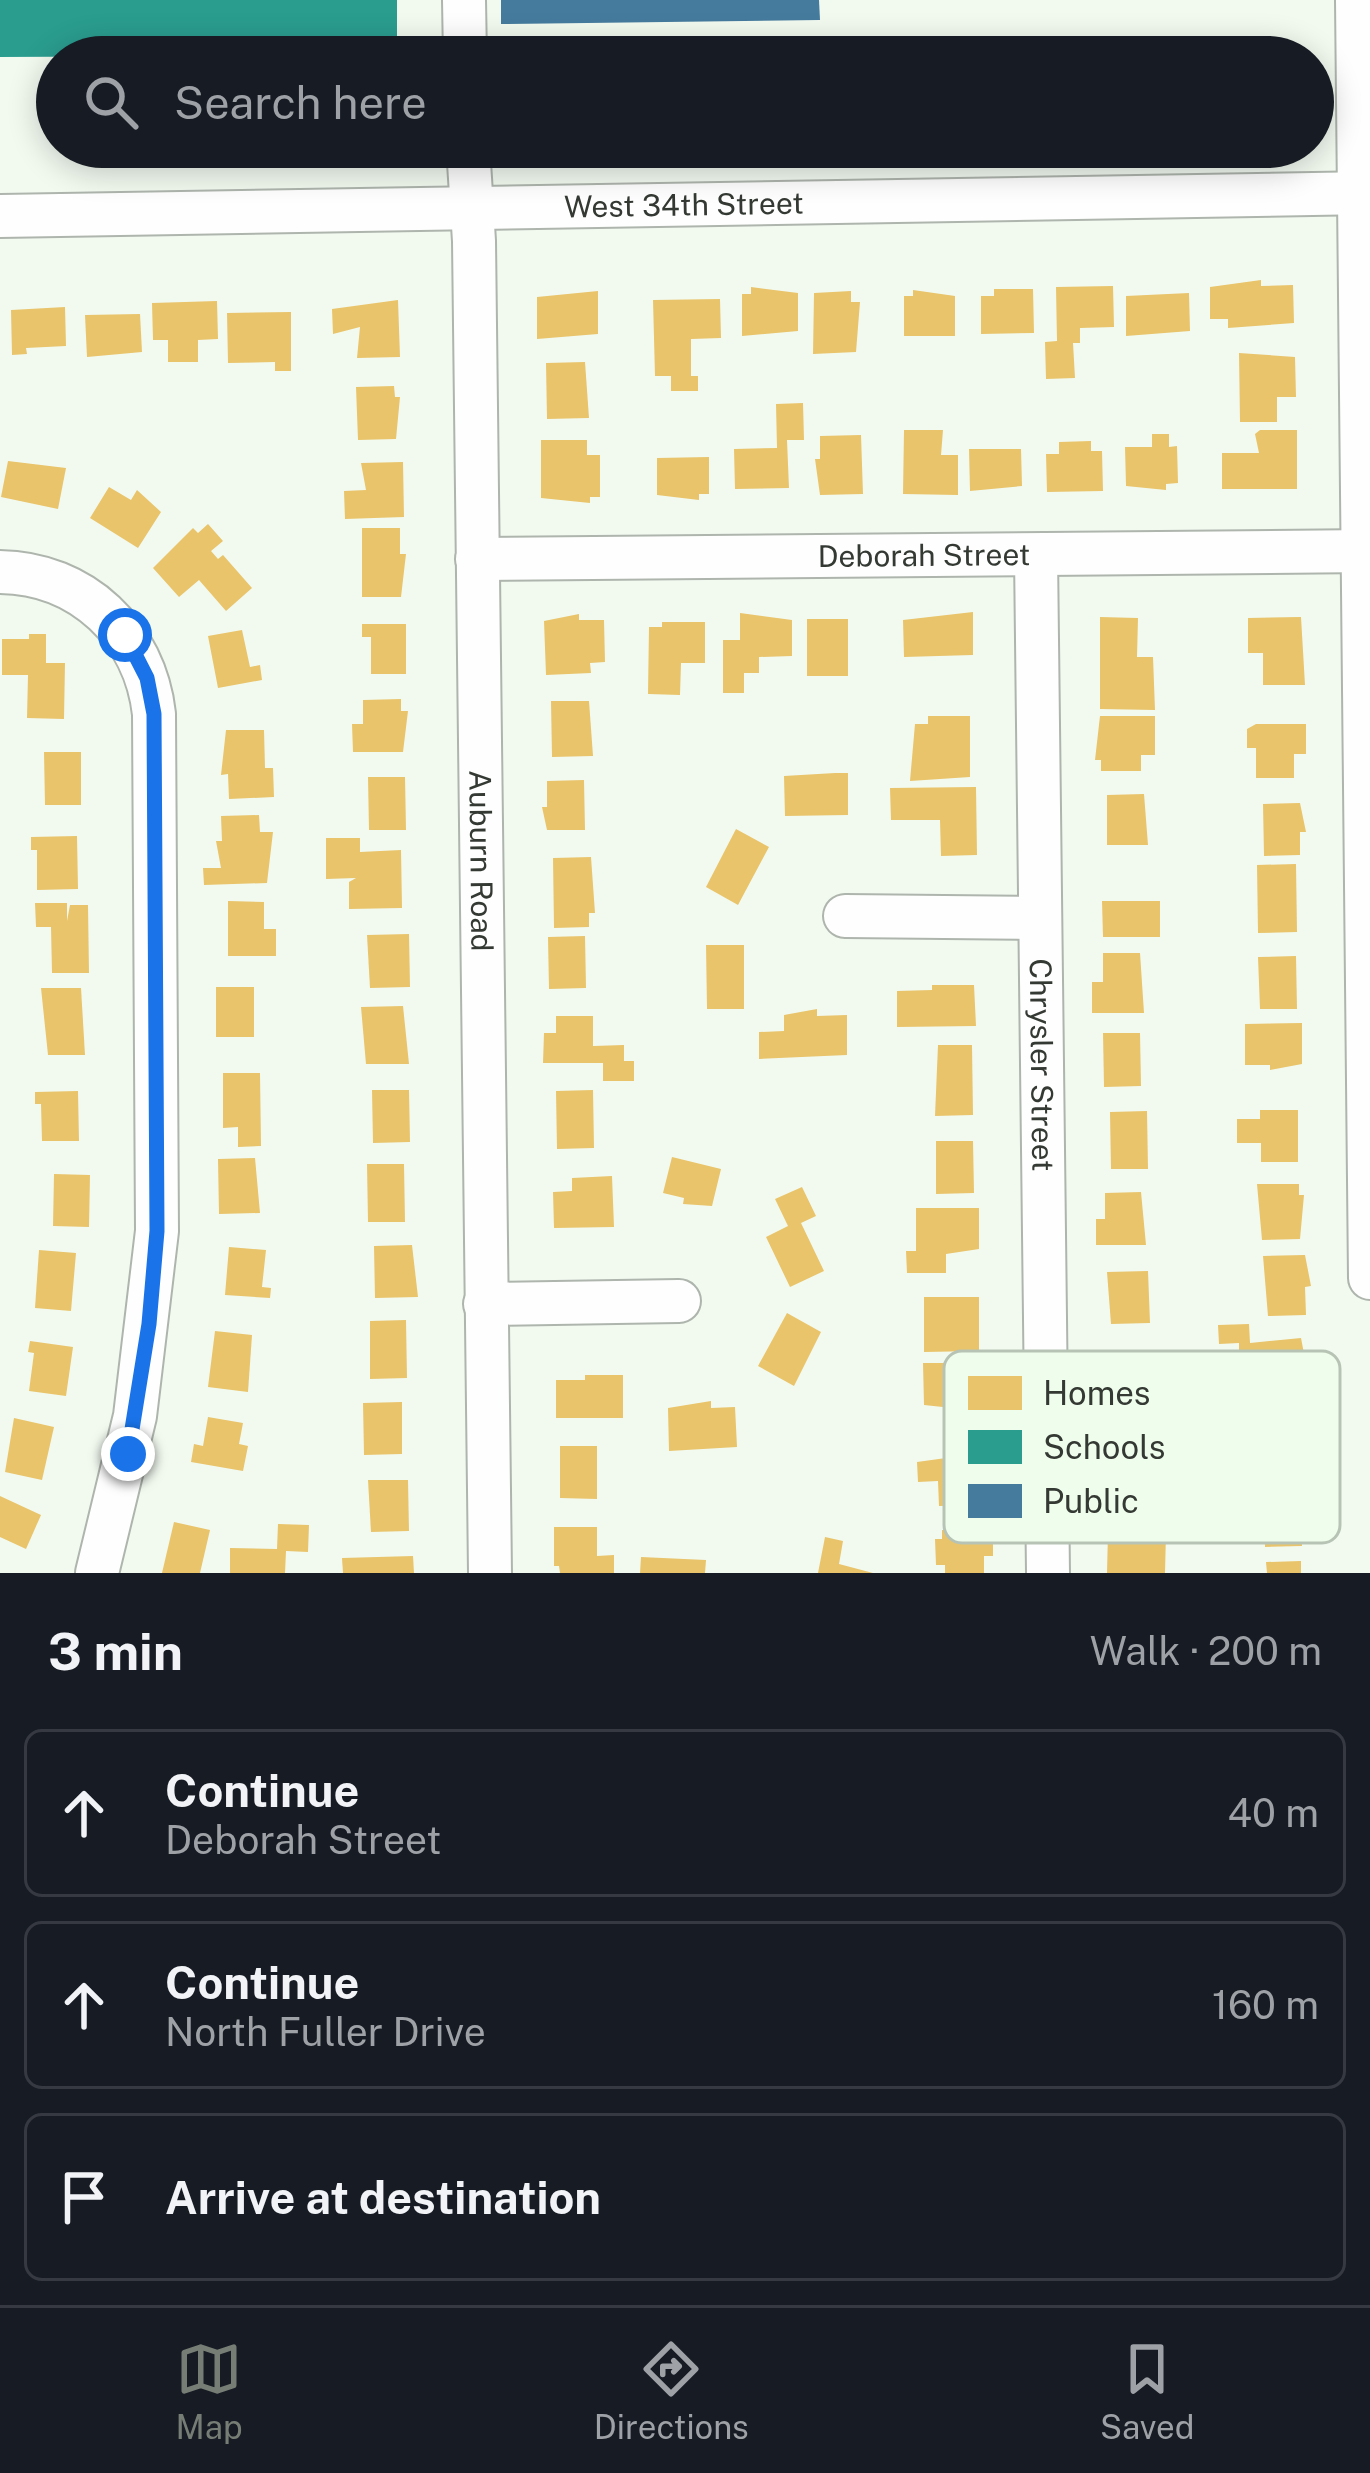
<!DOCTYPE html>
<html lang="en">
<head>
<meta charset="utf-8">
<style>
	body { margin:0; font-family:"Public Sans",sans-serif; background:#20242c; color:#f1f3f6 }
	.stop { position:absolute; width:36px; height:36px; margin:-27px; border:9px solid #1a73e8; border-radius:50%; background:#fff }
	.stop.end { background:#1a73e8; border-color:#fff; box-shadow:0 3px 12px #0008 }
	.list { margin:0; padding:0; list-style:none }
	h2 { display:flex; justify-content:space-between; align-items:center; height:156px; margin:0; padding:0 48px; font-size:51px }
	h2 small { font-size:39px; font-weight:400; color:#9ea1a6 }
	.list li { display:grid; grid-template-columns:78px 1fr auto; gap:36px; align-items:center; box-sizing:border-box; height:168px; margin:0 24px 24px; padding:0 24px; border:3px solid #363941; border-radius:18px }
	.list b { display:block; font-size:45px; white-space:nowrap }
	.list p { margin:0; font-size:39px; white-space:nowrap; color:#9ea1a6 }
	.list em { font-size:39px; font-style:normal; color:#9ea1a6 }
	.icon { flex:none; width:66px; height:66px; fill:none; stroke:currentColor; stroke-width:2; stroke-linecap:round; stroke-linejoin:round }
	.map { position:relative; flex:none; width:1370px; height:1573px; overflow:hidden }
	.search { position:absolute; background:#171b24; box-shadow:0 6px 30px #0003; left:36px; right:36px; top:36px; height:132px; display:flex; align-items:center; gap:30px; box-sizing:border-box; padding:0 42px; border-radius:66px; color:#9ea1a6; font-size:45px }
	.sheet { height:732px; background:#171b24 }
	nav { display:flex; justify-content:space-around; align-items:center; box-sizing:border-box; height:168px; border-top:3px solid #363941; background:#171b24; font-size:33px; color:#9ea1a6 }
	nav a { display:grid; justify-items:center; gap:6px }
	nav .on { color:#767d75 }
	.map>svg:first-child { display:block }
	.homes { fill:#e9c46a }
	.schools { fill:#2a9d8f }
	.public { fill:#457b9d }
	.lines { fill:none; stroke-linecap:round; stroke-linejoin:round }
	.minor-casing { stroke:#aeb5ad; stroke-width:46 }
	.minor { stroke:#fdfefd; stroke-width:42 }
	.route { stroke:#1a73e8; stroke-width:15 }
	.labels { text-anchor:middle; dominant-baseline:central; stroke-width:12; stroke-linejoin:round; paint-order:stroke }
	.street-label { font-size:30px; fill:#343933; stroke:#effeec }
	.key { fill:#effeec; stroke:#b7c3b4; stroke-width:3 }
	.key-label { font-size:33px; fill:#343933 }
</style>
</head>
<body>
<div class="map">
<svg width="1370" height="1573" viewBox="0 0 1370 1573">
	<rect width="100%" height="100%" fill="#f2faf0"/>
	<g class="homes">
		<polygon points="1261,280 1261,286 1293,285 1294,323 1228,328 1228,319 1210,319 1210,287"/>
		<polygon points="1113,286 1114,327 1080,328 1080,343 1073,343 1075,378 1046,379 1045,342 1057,341 1056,287"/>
		<polygon points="751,287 798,293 798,331 742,336 742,294 751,294"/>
		<polygon points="994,289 1033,289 1034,333 981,334 981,296 994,296"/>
		<polygon points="913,290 955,296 955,336 904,336 904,296 913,296"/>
		<polygon points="598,291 598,334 537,339 537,297"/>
		<polygon points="851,291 851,302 860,302 856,352 813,354 814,293"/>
		<polygon points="1189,293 1190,331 1126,336 1126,296"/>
		<polygon points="720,299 721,338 691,339 691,376 698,376 698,391 671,391 671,376 655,376 653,300"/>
		<polygon points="398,300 400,357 357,358 360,327 333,334 332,309"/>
		<polygon points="217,301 218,339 198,340 198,362 168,362 168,340 153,340 152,303"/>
		<polygon points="65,307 66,346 26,348 27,354 12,355 11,310"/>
		<polygon points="291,312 291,371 275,371 275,362 228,363 227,313"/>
		<polygon points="140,314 142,352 87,357 85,315"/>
		<polygon points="1239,353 1295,357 1296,397 1277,397 1277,422 1240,422"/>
		<polygon points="585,362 589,418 547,419 546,363"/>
		<polygon points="394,386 395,397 400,397 396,439 358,440 356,387"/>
		<polygon points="803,403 804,440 787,440 789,488 735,489 734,449 777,448 776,404"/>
		<polygon points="904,430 943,430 941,455 958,455 958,495 903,494"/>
		<polygon points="1260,430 1297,430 1297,489 1222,489 1222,453 1259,453 1255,434"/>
		<polygon points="1152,434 1169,434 1169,447 1177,446 1178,483 1166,484 1166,490 1126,486 1125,447 1152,447"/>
		<polygon points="861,435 863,494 820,495 815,459 820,459 820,436"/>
		<polygon points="541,440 587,440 587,455 600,455 600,497 590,497 590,503 541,498"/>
		<polygon points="1091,441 1091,451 1102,451 1103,491 1047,492 1046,454 1059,454 1059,442"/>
		<polygon points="969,449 1021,449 1022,486 970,491"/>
		<polygon points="709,457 709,494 699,494 699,500 657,495 657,458"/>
		<polygon points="8,461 66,468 58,509 1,497"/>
		<polygon points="403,462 404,517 345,519 344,491 366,490 361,463"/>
		<polygon points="109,487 131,500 137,490 161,512 138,548 90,518"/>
		<polygon points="208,524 223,541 211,551 218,559 223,555 252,588 226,611 199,580 179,597 153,568 193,528 198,533"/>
		<polygon points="362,528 400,528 400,554 406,554 401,597 362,597"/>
		<polygon points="973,612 973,655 904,657 903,620"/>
		<polygon points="740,613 792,620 792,656 759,657 759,673 744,673 744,693 723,693 723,640 740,640"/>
		<polygon points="579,614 579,620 604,620 605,662 590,663 591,673 546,675 544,621"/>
		<polygon points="1100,617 1138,618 1137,657 1153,657 1155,710 1100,709"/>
		<polygon points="1301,617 1305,685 1263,685 1263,653 1248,653 1248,618"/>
		<rect x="807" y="619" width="41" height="57"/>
		<polygon points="662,622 705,622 705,663 681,663 680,695 648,694 649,627 662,627"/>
		<polygon points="362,624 406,624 406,674 371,674 371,637 362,637"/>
		<polygon points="242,630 250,667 260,665 262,680 218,688 208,636"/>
		<polygon points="29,634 46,634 46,663 65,663 64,719 27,718 28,675 2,675 2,639 29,639"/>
		<polygon points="401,699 401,711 408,711 403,752 353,752 352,724 363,724 363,700"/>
		<polygon points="551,701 589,701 593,756 552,757"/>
		<polygon points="928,716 970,716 970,777 910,781 915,724 928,724"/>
		<polygon points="1100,716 1155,716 1155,755 1141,755 1141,771 1101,771 1101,760 1095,760"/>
		<polygon points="1256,724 1306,724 1306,754 1294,754 1294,778 1256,778 1256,748 1247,748 1247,729"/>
		<polygon points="226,730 264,730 265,768 273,768 274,797 229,799 228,774 221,775"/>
		<polygon points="44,752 81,752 81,805 45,805"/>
		<polygon points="835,773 848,773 848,815 785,816 784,776"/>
		<polygon points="368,777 405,777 406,830 369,830"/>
		<polygon points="584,780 585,830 547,830 542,807 547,807 547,781"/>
		<polygon points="976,787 977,855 941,856 940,820 891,820 890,788"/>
		<polygon points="1144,794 1148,845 1107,845 1107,795"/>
		<polygon points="1300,803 1306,832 1300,832 1300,855 1264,856 1263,804"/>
		<polygon points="259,815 260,832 273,832 267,883 204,885 203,868 221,868 216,841 222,841 221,816"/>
		<polygon points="736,829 769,847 738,905 706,887"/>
		<polygon points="77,836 78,889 37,890 37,850 31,850 31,837"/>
		<polygon points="326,838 360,838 360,852 401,850 402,908 349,909 349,882 356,878 326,879"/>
		<polygon points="591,857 595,913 589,913 589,927 554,928 553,858"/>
		<polygon points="1296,864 1297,932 1258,933 1257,865"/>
		<polygon points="228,901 264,902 264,929 276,929 276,956 228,956"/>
		<polygon points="1102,901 1160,901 1160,937 1103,937"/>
		<polygon points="35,903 67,903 67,921 70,905 88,905 89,973 52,973 51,927 36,927"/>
		<polygon points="409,934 410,987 370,988 367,935"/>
		<polygon points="585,936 586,988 549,989 548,937"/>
		<polygon points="706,945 744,945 744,1009 707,1009"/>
		<polygon points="1103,953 1140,953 1144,1013 1092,1013 1092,982 1103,982"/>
		<polygon points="1296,956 1297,1009 1260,1009 1258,957"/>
		<polygon points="932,985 974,985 976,1026 897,1027 897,991 932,990"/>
		<rect x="216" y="987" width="38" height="50"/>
		<polygon points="41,988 81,988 85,1055 48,1055"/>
		<polygon points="403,1006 409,1064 366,1064 361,1007"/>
		<polygon points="817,1009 817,1016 847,1015 847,1055 759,1059 759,1032 784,1031 784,1015"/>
		<polygon points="556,1016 593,1016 593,1046 624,1045 624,1061 634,1061 634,1081 603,1081 603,1063 543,1063 544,1033 556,1033"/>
		<polygon points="1302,1023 1302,1064 1270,1070 1270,1065 1245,1065 1245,1024"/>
		<polygon points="1103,1033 1140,1033 1141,1086 1104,1087"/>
		<polygon points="938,1045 972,1045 973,1115 935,1116"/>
		<polygon points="223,1073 260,1073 261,1146 238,1147 238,1127 223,1128"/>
		<polygon points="372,1090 409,1090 410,1142 373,1143"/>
		<polygon points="593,1090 594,1148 557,1149 556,1091"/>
		<polygon points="78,1091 79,1141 42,1141 41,1104 35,1104 35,1092"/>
		<polygon points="1260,1110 1298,1110 1298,1162 1261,1162 1261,1143 1237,1143 1237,1119 1260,1119"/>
		<polygon points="1147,1111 1148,1169 1111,1169 1110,1112"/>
		<polygon points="936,1141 973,1141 974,1193 936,1194"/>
		<polygon points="672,1157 721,1169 712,1206 683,1204 684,1198 663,1193"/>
		<polygon points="255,1158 260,1213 219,1214 218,1159"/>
		<polygon points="367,1164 404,1164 405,1222 368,1222"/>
		<polygon points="54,1174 90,1175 89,1227 53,1226"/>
		<polygon points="612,1176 614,1227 554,1228 553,1192 572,1191 572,1178"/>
		<polygon points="1257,1184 1299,1184 1299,1195 1304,1195 1300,1239 1262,1240"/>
		<polygon points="802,1187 816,1216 801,1223 824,1271 790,1287 766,1237 788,1226 775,1199"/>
		<polygon points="1141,1192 1146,1245 1096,1245 1096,1219 1105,1219 1105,1193"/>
		<polygon points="916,1208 979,1208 979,1249 946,1254 946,1273 907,1273 906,1251 916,1251"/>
		<polygon points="412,1245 418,1297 375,1298 374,1246"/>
		<polygon points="229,1247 266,1250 262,1287 271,1288 270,1298 225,1295"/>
		<polygon points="39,1250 76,1253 71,1311 35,1308"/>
		<polygon points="1305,1255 1311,1286 1305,1287 1306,1315 1268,1316 1263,1256"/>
		<polygon points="1148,1271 1150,1323 1111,1324 1107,1272"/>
		<polygon points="924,1297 979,1297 979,1351 924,1352"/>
		<polygon points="787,1313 821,1332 794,1386 758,1366"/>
		<polygon points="406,1320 407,1378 370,1379 370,1321"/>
		<polygon points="1249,1324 1250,1343 1301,1338 1307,1369 1300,1370 1300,1392 1264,1393 1263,1363 1239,1364 1239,1343 1219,1344 1218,1325"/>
		<polygon points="215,1331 252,1335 248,1392 208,1387"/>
		<polygon points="30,1341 73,1347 66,1396 29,1391 34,1353 28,1352"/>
		<polygon points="1107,1351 1144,1351 1144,1375 1157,1375 1157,1399 1107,1402 1107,1391 1102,1391"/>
		<polygon points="923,1363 981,1363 982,1404 971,1404 971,1410 924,1405"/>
		<polygon points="585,1375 623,1375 623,1418 556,1418 556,1380 585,1380"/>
		<polygon points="711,1401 711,1408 735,1407 737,1447 669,1451 668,1408"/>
		<polygon points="402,1402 402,1454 364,1455 363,1403"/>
		<polygon points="208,1417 243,1423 239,1444 248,1446 243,1471 191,1462 194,1444 203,1446"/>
		<polygon points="14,1418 54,1427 42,1480 5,1472"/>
		<polygon points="560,1446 597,1446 597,1499 560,1498"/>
		<polygon points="975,1454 977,1505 939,1506 938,1481 918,1482 917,1462"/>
		<polygon points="1301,1477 1302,1546 1265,1547 1264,1478"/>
		<polygon points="368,1480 408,1480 409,1531 371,1532"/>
		<polygon points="0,1496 41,1515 26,1549 0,1537"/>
		<polygon points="174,1522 210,1530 200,1573 162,1573"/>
		<polygon points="278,1524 309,1525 308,1552 286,1551 285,1573 230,1573 230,1548 277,1549"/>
		<polygon points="554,1527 597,1527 597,1556 614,1555 614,1573 560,1573 559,1566 554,1566"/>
		<polygon points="1118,1527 1166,1532 1165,1573 1107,1573 1108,1532 1118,1532"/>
		<polygon points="993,1529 993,1556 984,1556 984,1573 945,1573 945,1565 936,1565 935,1539 942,1539 942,1530"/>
		<polygon points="825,1537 843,1541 839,1564 873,1573 818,1573"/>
		<polygon points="413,1556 414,1573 343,1573 342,1558"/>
		<polygon points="641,1557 706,1560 705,1573 640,1573"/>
		<polygon points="1301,1561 1301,1573 1267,1573 1266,1562"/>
	</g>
	<polygon class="schools" points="0,0 397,0 397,55 0,57"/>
	<polygon class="public" points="501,0 819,0 820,20 501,24"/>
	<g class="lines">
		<g class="minor-casing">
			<g id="minor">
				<polyline points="464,0 465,57"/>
				<polyline points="1357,0 1370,1278"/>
				<path id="s1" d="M468,147l6,94 16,1332"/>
				<path id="s2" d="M0,216l1370,-23"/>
				<path id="s3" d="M1036,555l12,1018"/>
				<path id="s4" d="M477,559l893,-8"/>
				<path d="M0,572c82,1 145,61 154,142l3,517 -22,185 -38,157"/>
				<polyline points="845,916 1040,918"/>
				<polyline points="485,1304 679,1301"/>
			</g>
		</g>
		<use href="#minor" class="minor"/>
	</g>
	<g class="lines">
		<polyline class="route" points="125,635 147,678 154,714 157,1231 149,1324 128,1454"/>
	</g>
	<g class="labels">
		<g class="street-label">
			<text stroke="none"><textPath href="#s2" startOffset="684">West 34th Street</textPath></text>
			<text stroke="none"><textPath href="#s4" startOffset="447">Deborah Street</textPath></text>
			<text stroke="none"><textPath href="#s1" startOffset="714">Auburn Road</textPath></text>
			<text stroke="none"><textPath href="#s3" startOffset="510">Chrysler Street</textPath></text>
		</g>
	</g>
	<rect x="944" y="1351" width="396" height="192" rx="18" class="key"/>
	<rect x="968" y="1376" width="54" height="34" fill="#e9c46a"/>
	<rect x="968" y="1430" width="54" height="34" fill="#2a9d8f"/>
	<rect x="968" y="1484" width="54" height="34" fill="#457b9d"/>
	<g class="key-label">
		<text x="1043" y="1405">Homes</text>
		<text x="1043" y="1459">Schools</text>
		<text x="1043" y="1513">Public</text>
	</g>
</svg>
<div class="stop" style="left:125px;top:635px"></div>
<div class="stop end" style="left:128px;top:1454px"></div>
<div class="search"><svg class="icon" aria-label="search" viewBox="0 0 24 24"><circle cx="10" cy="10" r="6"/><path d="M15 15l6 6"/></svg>Search here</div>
</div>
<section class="sheet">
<h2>3 min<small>Walk · 200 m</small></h2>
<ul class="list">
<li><svg class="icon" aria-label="ahead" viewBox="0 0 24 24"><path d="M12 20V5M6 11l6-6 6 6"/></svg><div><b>Continue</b><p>Deborah Street</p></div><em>40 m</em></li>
<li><svg class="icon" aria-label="ahead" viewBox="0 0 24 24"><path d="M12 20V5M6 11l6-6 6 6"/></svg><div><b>Continue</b><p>North Fuller Drive</p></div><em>160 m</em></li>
<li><svg class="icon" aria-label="arrive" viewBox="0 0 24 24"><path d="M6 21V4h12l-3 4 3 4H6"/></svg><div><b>Arrive at destination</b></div></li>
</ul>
</section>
<nav>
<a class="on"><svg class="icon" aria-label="map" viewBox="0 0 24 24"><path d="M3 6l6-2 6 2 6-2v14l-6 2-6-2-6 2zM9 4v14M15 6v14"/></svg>Map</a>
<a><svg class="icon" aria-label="directions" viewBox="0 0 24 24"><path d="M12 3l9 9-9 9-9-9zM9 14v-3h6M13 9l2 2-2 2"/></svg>Directions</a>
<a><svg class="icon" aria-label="saved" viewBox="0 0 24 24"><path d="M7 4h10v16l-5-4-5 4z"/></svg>Saved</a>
</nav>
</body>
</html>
